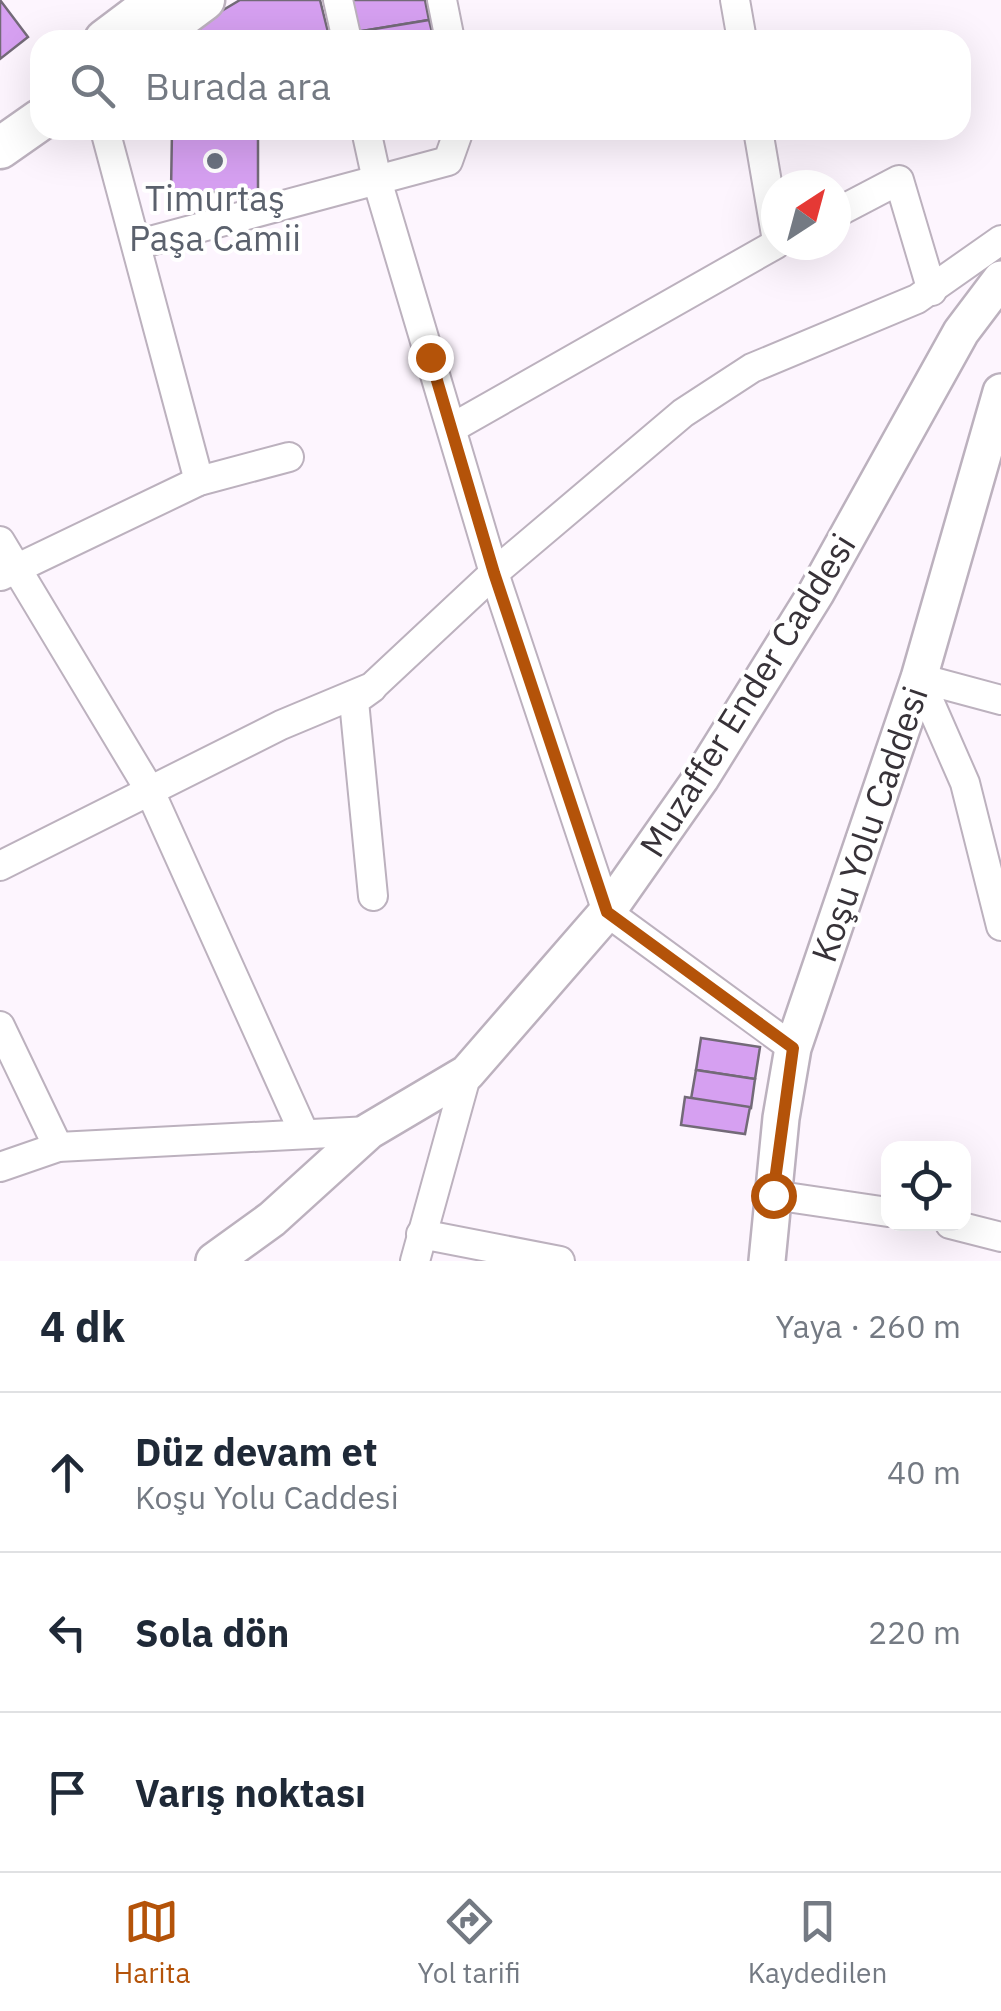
<!DOCTYPE html>
<html lang="tr">
<head>
<meta charset="utf-8">
<style>
	body { margin:0; font-family:"IBM Plex Sans",sans-serif; background:#f6f6f7; color:#1f2937 }
	.controls { position:absolute; right:30px; bottom:30px; display:grid; overflow:hidden; border-radius:20px; box-shadow:0 10px 40px #0002 }
	.controls button { width:90px; height:90px; display:grid; place-items:center; padding:0; border:0; border-bottom:2px solid #e0e1e3; background:#fff; color:#1f2937; font:50px sans-serif }
	.compass { position:absolute; left:761px; top:170px; width:90px; height:90px; border-radius:50%; background:#fff; box-shadow:0 10px 40px #0002; rotate:36deg }
	.stop { position:absolute; width:30px; height:30px; margin:-22px; border:8px solid #b45309; border-radius:50%; background:#fff }
	.stop.end { background:#b45309; border-color:#fff; box-shadow:0 2px 10px #0008 }
	.list { margin:0; padding:0; list-style:none }
	h2 { display:flex; justify-content:space-between; align-items:center; height:130px; margin:0; padding:0 40px; font-size:42px }
	h2 small { font-size:32px; font-weight:400; color:#747a83 }
	.list li { display:grid; grid-template-columns:65px 1fr auto; gap:30px; align-items:center; box-sizing:border-box; height:160px; padding:0 40px; border-top:2px solid #e0e1e3 }
	.list b { display:block; font-size:38px; white-space:nowrap }
	.list p { margin:0; font-size:32px; white-space:nowrap; color:#747a83 }
	.list em { font-size:32px; font-style:normal; color:#747a83 }
	.icon { flex:none; width:55px; height:55px; fill:none; stroke:currentColor; stroke-width:2; stroke-linecap:round; stroke-linejoin:round }
	.map { position:relative; flex:none; width:1001px; height:1261px; overflow:hidden }
	.search { position:absolute; background:#fff; box-shadow:0 10px 40px #0002; left:30px; right:30px; top:30px; height:110px; display:flex; align-items:center; gap:25px; box-sizing:border-box; padding:0 35px; border-radius:30px; color:#747a83; font-size:38px }
	.sheet { height:610px; background:#fff }
	nav { display:flex; justify-content:space-around; align-items:center; box-sizing:border-box; height:140px; border-top:2px solid #e0e1e3; background:#fff; font-size:28px; color:#747a83 }
	nav a { display:grid; justify-items:center; gap:5px }
	nav .on { color:#b45309 }
	.map>svg:first-child { display:block }
	.building { fill:#d6a0f1; stroke:#736a78; stroke-width:2.5 }
	.lines { fill:none; stroke-linecap:round; stroke-linejoin:round }
	.minor-casing { stroke:#bcb1be; stroke-width:32 }
	.tertiary-casing { stroke:#bcb1be; stroke-width:40 }
	.secondary-casing { stroke:#bcb1be; stroke-width:45 }
	.minor { stroke:#fff; stroke-width:28 }
	.tertiary { stroke:#fff; stroke-width:35 }
	.secondary { stroke:#fff; stroke-width:40 }
	.route { stroke:#b45309; stroke-width:12 }
	.worship-dot { fill:#6b7280; stroke:#fff; stroke-width:4 }
	.labels { text-anchor:middle; dominant-baseline:central; stroke-width:8; stroke-linejoin:round; paint-order:stroke }
	.worship-label { font-size:35px; fill:#5b616d; stroke:#fff }
	.street-label { font-size:35px; fill:#373238; stroke:#fff }
</style>
</head>
<body>
<div class="map">
<svg width="1001" height="1261" viewBox="0 0 1001 1261">
	<rect width="100%" height="100%" fill="#fdf5fe"/>
	<g class="building">
		<polygon points="0,0 28,37 0,59"/>
		<polygon points="240,0 320,0 330,40 204,40 198,25"/>
		<polygon points="351,0 425,0 429,20 356,32"/>
		<polygon points="429,20 434,40 357,40 356,32"/>
		<polygon points="172,130 258,130 258,192 171,192"/>
		<polygon points="701,1038 760,1047 755,1079 696,1070"/>
		<polygon points="696,1070 755,1079 751,1108 691,1099"/>
		<polygon points="685,1097 750,1107 745,1134 681,1125"/>
	</g>
	<g class="lines">
		<g class="minor-casing">
			<g id="minor">
				<polyline points="338,0 347,40"/>
				<polyline points="442,0 450,40"/>
				<polyline points="735,0 742,40"/>
				<polyline points="105,130 199,481"/>
				<polyline points="366,130 377,180 448,161 459,130"/>
				<polyline points="758,130 776,235"/>
				<polyline points="836,213 899,180 932,291"/>
				<polyline points="139,244 377,180 494,573 607,912 793,1048"/>
				<polyline points="452,428 776,244"/>
				<polyline points="0,541 149,789 303,1131"/>
				<polyline points="1,576 199,481 289,457"/>
				<polyline points="919,678 965,783 1001,926"/>
				<polyline points="919,678 1001,700"/>
				<polyline points="372,688 354,701 373,896"/>
				<polyline points="0,866 281,725 372,687 494,573 683,413 752,368 917,299 1001,240"/>
				<polyline points="0,1026 58,1147"/>
				<polyline points="0,1167 58,1147 369,1131"/>
				<polyline points="773,1195 888,1212"/>
				<polyline points="950,1224 1001,1237"/>
				<polyline points="421,1234 560,1261"/>
				<polyline points="415,1261 467,1073"/>
			</g>
		</g>
		<g class="tertiary-casing">
			<g id="tertiary">
				<polyline points="214,1261 272,1219 369,1131 467,1073 607,912 701,778 816,593 961,332 1001,279"/>
				<polyline points="767,1261 781,1118 793,1048 919,678 1001,392"/>
			</g>
		</g>
		<g class="secondary-casing">
			<g id="secondary">
				<polyline points="105,40 158,0"/>
				<polyline points="150,40 204,0"/>
				<polyline points="0,148 40,120"/>
			</g>
		</g>
		<use href="#minor" class="minor"/>
		<use href="#tertiary" class="tertiary"/>
		<use href="#secondary" class="secondary"/>
	</g>
	<g class="lines">
		<polyline class="route" points="430,357 494,573 607,912 793,1048 773,1195"/>
	</g>
	<circle class="worship-dot" cx="215" cy="161" r="10"/>
	<g class="labels">
		<g class="worship-label">
			<text x="215" y="198">Timurtaş<tspan x="215" dy="40">Paşa Camii</tspan></text>
		</g>
		<g class="street-label">
			<text transform="translate(747 695) rotate(-58)">Muzaffer Ender Caddesi</text>
			<text transform="translate(869 824) rotate(-71)">Koşu Yolu Caddesi</text>
		</g>
	</g>
</svg>
<div class="controls">
<button><svg class="icon" aria-label="locate" viewBox="0 0 24 24"><circle cx="12" cy="12" r="6"/><path d="M12 2v4M12 18v4M2 12h4M18 12h4"/></svg></button>
</div>
<svg class="compass" viewBox="-18 -18 36 36"><path d="M0-13l5 13h-10z" fill="#e53935"/><path d="M0 13l5-13h-10z" fill="#747a83"/></svg>
<div class="stop" style="left:773px;top:1195px"></div>
<div class="stop end" style="left:430px;top:357px"></div>
<div class="search"><svg class="icon" aria-label="search" viewBox="0 0 24 24"><circle cx="10" cy="10" r="6"/><path d="M15 15l6 6"/></svg>Burada ara</div>
</div>
<section class="sheet">
<h2>4 dk<small>Yaya · 260 m</small></h2>
<ul class="list">
<li><svg class="icon" aria-label="ahead" viewBox="0 0 24 24"><path d="M12 20V5M6 11l6-6 6 6"/></svg><div><b>Düz devam et</b><p>Koşu Yolu Caddesi</p></div><em>40 m</em></li>
<li><svg class="icon" aria-label="left" viewBox="0 0 24 24"><path d="M17 20v-9H6M10 6l-5 5 5 5"/></svg><div><b>Sola dön</b></div><em>220 m</em></li>
<li><svg class="icon" aria-label="arrive" viewBox="0 0 24 24"><path d="M6 21V4h12l-3 4 3 4H6"/></svg><div><b>Varış noktası</b></div></li>
</ul>
</section>
<nav>
<a class="on"><svg class="icon" aria-label="map" viewBox="0 0 24 24"><path d="M3 6l6-2 6 2 6-2v14l-6 2-6-2-6 2zM9 4v14M15 6v14"/></svg>Harita</a>
<a><svg class="icon" aria-label="directions" viewBox="0 0 24 24"><path d="M12 3l9 9-9 9-9-9zM9 14v-3h6M13 9l2 2-2 2"/></svg>Yol tarifi</a>
<a><svg class="icon" aria-label="saved" viewBox="0 0 24 24"><path d="M7 4h10v16l-5-4-5 4z"/></svg>Kaydedilen</a>
</nav>
</body>
</html>
